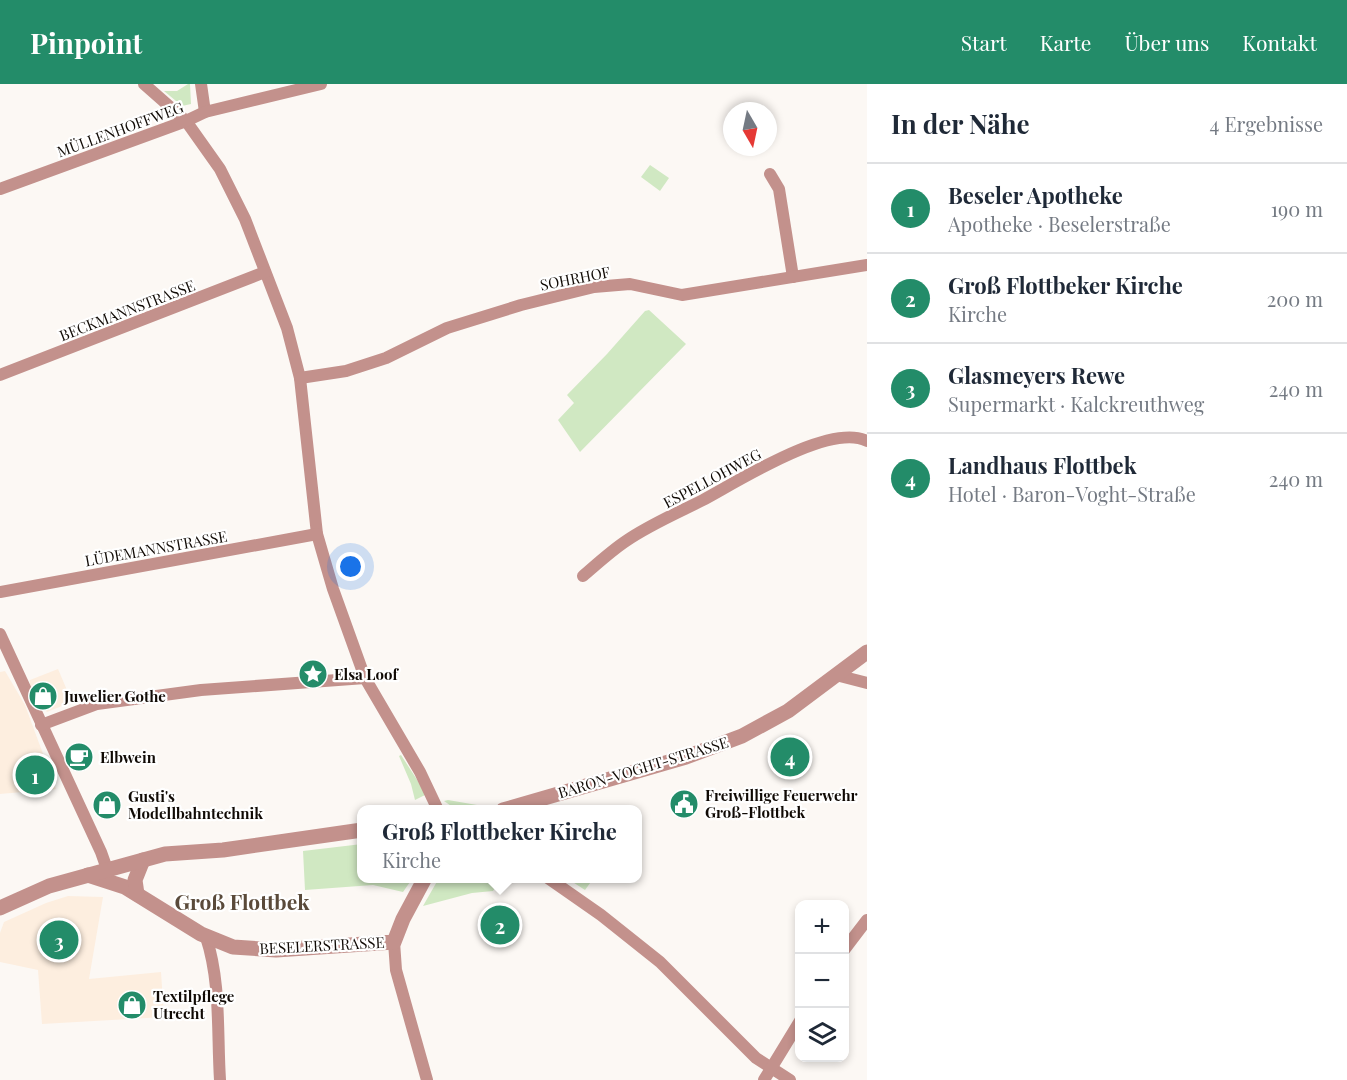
<!DOCTYPE html>
<html lang="de">
<head>
<meta charset="utf-8">
<style>
	body { margin:0; font-family:"Playfair Display",serif; background:#f6f6f7; color:#1f2937 }
	.controls { position:absolute; right:18px; bottom:18px; display:grid; overflow:hidden; border-radius:12px; box-shadow:0 3px 9px #0003 }
	.controls button { width:54px; height:54px; display:grid; place-items:center; padding:0; border:0; border-bottom:2px solid #e0e1e3; background:#fff; color:#1f2937; font:30px sans-serif }
	.compass { position:absolute; left:723px; top:18px; width:54px; height:54px; border-radius:50%; background:#fff; box-shadow:0 3px 9px #0003; rotate:171deg }
	.you { position:absolute; left:351px; top:483px; width:21px; height:21px; margin:-15px; border:4px solid #fff; border-radius:50%; background:#1a73e8; box-shadow:0 0 0 9px #1a73e833 }
	.badge { display:grid; place-items:center; width:39px; height:39px; border-radius:50%; background:#238c69; color:#fff; font-size:20px; font-weight:700 }
	.pin { position:absolute; translate:-50% -50%; border:3px solid #fff; box-shadow:0 2px 6px #0006 }
	.popup { position:absolute; left:357px; top:721px; width:285px; height:78px; box-sizing:border-box; display:grid; place-content:center; border-radius:12px; background:#fff; filter:drop-shadow(0 2px 4px #0005); font-size:20px; white-space:nowrap; color:#747a83 }
	.popup b { font-size:22px; color:#1f2937 }
	.popup::after { content:''; position:absolute; left:50%; top:100%; margin-left:-12px; border:12px solid transparent; border-top-color:#fff }
	.list { margin:0; padding:0; list-style:none }
	h2 { display:flex; justify-content:space-between; align-items:center; height:78px; margin:0; padding:0 24px; font-size:26px }
	h2 small { font-size:20px; font-weight:400; color:#747a83 }
	.list li { display:grid; grid-template-columns:39px 1fr auto; gap:18px; align-items:center; box-sizing:border-box; height:90px; padding:0 24px; border-top:2px solid #e0e1e3 }
	.list b { display:block; font-size:22px; white-space:nowrap }
	.list p { margin:0; font-size:20px; white-space:nowrap; color:#747a83 }
	.list em { font-size:20px; font-style:normal; color:#747a83 }
	.icon { flex:none; width:33px; height:33px; fill:none; stroke:currentColor; stroke-width:2; stroke-linecap:round; stroke-linejoin:round }
	.map { position:relative; flex:none; width:867px; height:996px; overflow:hidden }
	header { display:flex; align-items:center; gap:36px; box-sizing:border-box; height:84px; padding:0 30px; background:#238c69; color:#fff }
	header strong { font-size:28px }
	nav { display:flex; gap:33px; margin-inline-start:auto; font-size:21px }
	main { display:flex }
	aside { flex:1; background:#fff }
	.map>svg:first-child { display:block }
	.built { fill:#fdeedf }
	.green { fill:#d0e8c2 }
	.lines { fill:none; stroke-linecap:round; stroke-linejoin:round }
	.minor { stroke:#c3918c; stroke-width:12 }
	.tertiary { stroke:#c3918c; stroke-width:15 }
	.labels { text-anchor:middle; dominant-baseline:central; stroke-width:4.5; stroke-linejoin:round; paint-order:stroke }
	.street-label { font-size:15px; fill:#100a05; stroke:#fff }
	.poi-label { font-size:15px; font-weight:bold; fill:#100a05; stroke:#fff; text-anchor:start }
	.district-label { font-size:21px; font-weight:bold; fill:#5a4a3a; stroke:#fff }
</style>
</head>
<body>
<header>
<strong>Pinpoint</strong>
<nav><a>Start</a><a>Karte</a><a>Über uns</a><a>Kontakt</a></nav>
</header>
<main>
<div class="map">
<svg width="867" height="996" viewBox="0 0 867 996">
	<rect width="100%" height="100%" fill="#fcf8f4"/>
	<g class="built">
		<polygon points="58,585 72,618 47,628 35,614 37,612 30,602 30,596"/>
		<polygon points="5,587 25,621 56,705 0,710 0,588"/>
		<polygon points="68,812 103,813 89,895 161,888 164,933 42,940 38,886 0,878 0,849 4,838 46,819"/>
	</g>
	<g class="green">
		<polygon points="188,0 190,0 191,20 182,22 164,7 177,7"/>
		<polygon points="650,81 669,94 660,107 641,93"/>
		<polygon points="649,226 686,260 580,368 558,336 574,319 567,311 607,270 645,227"/>
		<polygon points="401,671 425,708 425,711 415,716 411,700 399,672"/>
		<polygon points="448,716 477,721 478,725 454,724 444,717"/>
		<polygon points="362,760 362,794 412,795 403,808 373,801 305,806 303,767"/>
		<polygon points="439,794 495,795 496,802 493,807 472,809 423,822"/>
		<polygon points="568,795 593,795 585,806"/>
	</g>
	<g class="lines">
		<g class="minor">
			<polyline points="144,0 186,37 220,85 245,135 287,244 300,294 317,450 333,505 365,594 420,688 438,726"/>
			<polyline points="201,0 205,28"/>
			<polyline points="770,90 779,105 793,193"/>
			<polyline points="0,105 186,37 205,28 321,0"/>
			<polyline points="0,291 265,188"/>
			<polyline points="300,294 346,287 386,274 447,244 521,221 594,203 630,200 682,211 867,181"/>
			<path d="M583,492c14,-12 28,-25 43,-35 23,-16 51,-28 77,-41 34,-18 127,-78 164,-59"/>
			<polyline points="0,508 317,450"/>
			<polyline points="0,550 101,768 107,785"/>
			<polyline points="836,591 867,599"/>
			<polyline points="41,641 97,620 201,606 365,594"/>
			<polyline points="548,794 601,831 660,878 756,974 790,996"/>
			<path d="M206,853c15,45 11,96 14,143"/>
			<polyline points="394,858 396,886 427,996"/>
			<polyline points="844,866 867,836"/>
			<polyline points="764,996 800,937"/>
		</g>
		<g class="tertiary">
			<polyline points="503,726 686,673 742,652 788,627 867,568"/>
			<polyline points="88,791 125,803 201,850 233,863 276,866 394,858 403,835 425,794"/>
			<polyline points="137,810 135,796 143,776"/>
			<polyline points="0,824 49,802 165,770 223,766 362,746"/>
		</g>
	</g>
	<defs>
		<g id="sight-disc" transform="scale(1.5)"><circle r="9.5" fill="#238c69" stroke="#fff"/><path d="M0-6L1.8-2.2L6-1.7L2.9 1.2L3.7 5.4L0 3.3L-3.7 5.4L-2.9 1.2L-6-1.7L-1.8-2.2Z" fill="#fff"/></g>
		<g id="shop-disc" transform="scale(1.5)"><circle r="9.5" fill="#238c69" stroke="#fff"/><path d="M-5-2.5h2.3a2.7 3.5 0 0 1 5.4 0H5L5.5 6h-11ZM-1.5-2.5h3a1.5 2.3 0 0 0-3 0Z" fill="#fff"/></g>
		<g id="cafe-disc" transform="scale(1.5)"><circle r="9.5" fill="#238c69" stroke="#fff"/><path d="M-5.5-4.5H6V0H3Q3 3.5 0 3.5H-2.5Q-5.5 3.5-5.5 0ZM3-3.2v2h1.7v-2ZM-6 4.5H4V6H-6Z" fill="#fff"/></g>
		<g id="civic-disc" transform="scale(1.5)"><circle r="9.5" fill="#238c69" stroke="#fff"/><path d="M-.6-6.5H3V-4.5H.6V-3L4-1V1h2V6H-6V1h2V-1L-.6-3ZM-1.2 2.5V6h2.4V2.5Z" fill="#fff"/></g>
	</defs>
	<g fill-rule="evenodd">
		<use href="#sight-disc" x="313" y="590"/>
		<use href="#shop-disc" x="43" y="612"/>
		<use href="#cafe-disc" x="79" y="673"/>
		<use href="#civic-disc" x="684" y="720"/>
		<use href="#shop-disc" x="107" y="721"/>
		<use href="#shop-disc" x="132" y="921"/>
	</g>
	<g class="labels">
		<g class="street-label">
			<text transform="translate(120 45) rotate(-20)">MÜLLENHOFFWEG</text>
			<text transform="translate(575 194) rotate(-11)">SOHRHOF</text>
			<text transform="translate(127 226) rotate(-21)">BECKMANNSTRASSE</text>
			<text transform="translate(712 394) rotate(-28)">ESPELLOHWEG</text>
			<text transform="translate(156 464) rotate(-10)">LÜDEMANNSTRASSE</text>
			<text transform="translate(643 683) rotate(-17)">BARON-VOGHT-STRASSE</text>
			<text transform="translate(322 861) rotate(-3)">BESELERSTRASSE</text>
		</g>
		<g class="poi-label">
			<text x="334" y="590">Elsa Loof</text>
			<text x="64" y="612">Juwelier Gothe</text>
			<text x="100" y="673">Elbwein</text>
			<text x="705" y="711">Freiwillige Feuerwehr<tspan x="705" dy="17">Groß-Flottbek</tspan></text>
			<text x="128" y="712">Gusti's<tspan x="128" dy="17">Modellbahntechnik</tspan></text>
			<text x="153" y="912">Textilpflege<tspan x="153" dy="17">Utrecht</tspan></text>
		</g>
		<g class="district-label">
			<text x="242" y="817">Groß Flottbek</text>
		</g>
	</g>
</svg>
<div class="controls">
<button>+</button>
<button>−</button>
<button><svg class="icon" aria-label="layers" viewBox="0 0 24 24"><path d="M12 4l9 5-9 5-9-5zM3 14l9 5 9-5"/></svg></button>
</div>
<svg class="compass" viewBox="-18 -18 36 36"><path d="M0-13l5 13h-10z" fill="#e53935"/><path d="M0 13l5-13h-10z" fill="#747a83"/></svg>
<div class="you"></div>
<div class="pin badge" style="left:35px;top:691px">1</div>
<div class="pin badge" style="left:500px;top:841px">2</div>
<div class="popup"><b>Groß Flottbeker Kirche</b>Kirche</div>
<div class="pin badge" style="left:59px;top:856px">3</div>
<div class="pin badge" style="left:790px;top:673px">4</div>
</div>
<aside>
<h2>In der Nähe<small>4 Ergebnisse</small></h2>
<ul class="list">
<li><span class="badge">1</span><div><b>Beseler Apotheke</b><p>Apotheke · Beselerstraße</p></div><em>190 m</em></li>
<li><span class="badge">2</span><div><b>Groß Flottbeker Kirche</b><p>Kirche</p></div><em>200 m</em></li>
<li><span class="badge">3</span><div><b>Glasmeyers Rewe</b><p>Supermarkt · Kalckreuthweg</p></div><em>240 m</em></li>
<li><span class="badge">4</span><div><b>Landhaus Flottbek</b><p>Hotel · Baron-Voght-Straße</p></div><em>240 m</em></li>
</ul>
</aside>
</main>
</body>
</html>
